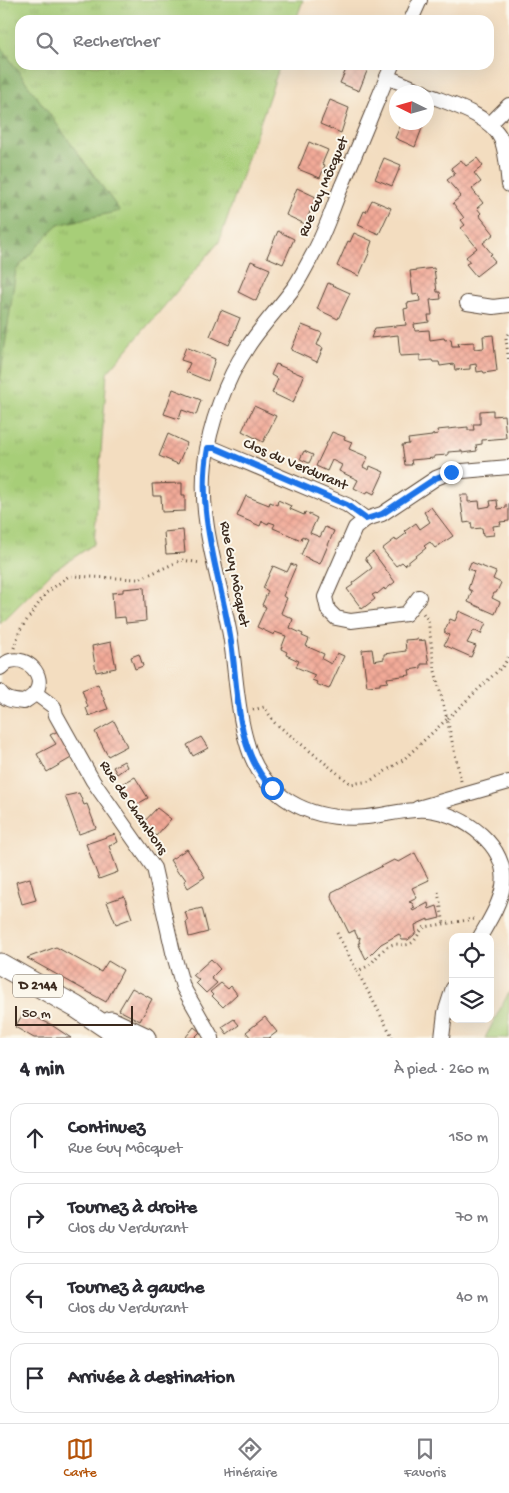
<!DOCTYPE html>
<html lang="fr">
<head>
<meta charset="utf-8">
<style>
	body { margin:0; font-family:"Gochi Hand",sans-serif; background:#f7f7f7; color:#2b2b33 }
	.controls { position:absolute; right:15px; bottom:15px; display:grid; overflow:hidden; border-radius:10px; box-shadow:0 5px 20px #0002 }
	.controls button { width:45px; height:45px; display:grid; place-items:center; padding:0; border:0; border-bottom:1px solid #e1e1e2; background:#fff; color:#2b2b33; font:25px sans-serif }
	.compass { position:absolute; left:389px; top:85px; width:45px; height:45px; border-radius:50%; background:#fff; box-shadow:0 5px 20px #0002; rotate:275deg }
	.scale { position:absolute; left:15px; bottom:12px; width:118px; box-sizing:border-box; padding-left:5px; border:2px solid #3b2a1e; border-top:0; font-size:14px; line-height:18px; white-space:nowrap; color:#3b2a1e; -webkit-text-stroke:4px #fbf7ec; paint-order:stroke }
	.stop { position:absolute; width:15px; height:15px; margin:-11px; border:4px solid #1a73e8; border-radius:50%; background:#fff }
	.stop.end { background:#1a73e8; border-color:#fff; box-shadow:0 1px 5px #0008 }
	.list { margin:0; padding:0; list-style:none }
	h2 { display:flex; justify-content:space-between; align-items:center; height:65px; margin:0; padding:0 20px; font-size:21px }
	h2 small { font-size:16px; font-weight:400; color:#7c7c81 }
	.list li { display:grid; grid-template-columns:32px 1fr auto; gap:15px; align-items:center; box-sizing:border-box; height:70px; margin:0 10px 10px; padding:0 10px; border:1px solid #e1e1e2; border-radius:15px }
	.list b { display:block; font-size:19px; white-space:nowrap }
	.list p { margin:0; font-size:16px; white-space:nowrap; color:#7c7c81 }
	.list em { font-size:16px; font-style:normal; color:#7c7c81 }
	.icon { flex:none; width:28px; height:28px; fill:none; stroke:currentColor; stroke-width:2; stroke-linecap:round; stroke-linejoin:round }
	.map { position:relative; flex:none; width:509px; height:1038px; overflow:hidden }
	.search { position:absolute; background:#fff; box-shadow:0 5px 20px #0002; left:15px; right:15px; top:15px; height:55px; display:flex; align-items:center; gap:12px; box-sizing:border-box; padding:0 18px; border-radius:15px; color:#7c7c81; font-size:19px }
	.sheet { height:385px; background:#fff }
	nav { display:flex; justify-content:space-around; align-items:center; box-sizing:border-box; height:70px; border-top:1px solid #e1e1e2; background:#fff; font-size:14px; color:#7c7c81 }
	nav a { display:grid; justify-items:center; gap:2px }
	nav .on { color:#b45309 }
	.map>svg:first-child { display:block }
	.grass { fill:url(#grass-tufts); stroke:#717c4b }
	.forest { fill:url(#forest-firs); stroke:#606e43 }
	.pitch { fill:#a7ce78; stroke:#717c4b }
	.building { fill:url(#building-cross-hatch) }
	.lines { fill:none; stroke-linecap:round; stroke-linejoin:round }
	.street-casing { stroke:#574536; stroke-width:16 }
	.primary-casing { stroke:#574536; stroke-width:23 }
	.path { stroke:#574536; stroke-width:3; stroke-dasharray:1 4; stroke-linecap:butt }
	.street { stroke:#fff; stroke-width:14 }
	.primary { stroke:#fff; stroke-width:21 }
	.route { stroke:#1a73e8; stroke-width:6 }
	.labels { text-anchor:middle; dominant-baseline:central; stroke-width:4; stroke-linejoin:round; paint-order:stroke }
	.shield { fill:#fbf7ec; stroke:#75685c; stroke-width:1 }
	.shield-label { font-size:14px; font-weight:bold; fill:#3b2a1e }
	.street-label { font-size:15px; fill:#3b2a1e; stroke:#fbf7ec }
</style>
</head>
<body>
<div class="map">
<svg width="509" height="1038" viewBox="0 0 509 1038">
	<defs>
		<pattern id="grass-tufts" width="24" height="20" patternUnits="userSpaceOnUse" patternTransform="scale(1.25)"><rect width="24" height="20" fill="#a7ce78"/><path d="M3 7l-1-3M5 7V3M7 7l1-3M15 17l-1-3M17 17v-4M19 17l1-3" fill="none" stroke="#91b167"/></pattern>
		<pattern id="forest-firs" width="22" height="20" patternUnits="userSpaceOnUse" patternTransform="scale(1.25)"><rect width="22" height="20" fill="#85b168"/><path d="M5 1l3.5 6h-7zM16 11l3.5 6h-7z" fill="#6e9055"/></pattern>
		<pattern id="building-cross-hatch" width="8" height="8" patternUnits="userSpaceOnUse" patternTransform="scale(1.25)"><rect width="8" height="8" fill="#f2aa98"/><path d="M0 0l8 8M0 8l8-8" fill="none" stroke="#d09283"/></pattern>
	</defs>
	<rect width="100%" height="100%" fill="#fbf7ec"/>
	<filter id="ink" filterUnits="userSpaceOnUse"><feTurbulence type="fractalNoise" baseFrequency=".02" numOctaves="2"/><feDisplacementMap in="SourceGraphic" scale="10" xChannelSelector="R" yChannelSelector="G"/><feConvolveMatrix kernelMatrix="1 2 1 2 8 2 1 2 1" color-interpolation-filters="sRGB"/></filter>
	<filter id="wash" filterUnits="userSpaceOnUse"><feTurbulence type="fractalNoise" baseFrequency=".0096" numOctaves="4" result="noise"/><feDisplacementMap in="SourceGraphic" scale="20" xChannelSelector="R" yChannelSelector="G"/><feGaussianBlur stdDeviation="1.12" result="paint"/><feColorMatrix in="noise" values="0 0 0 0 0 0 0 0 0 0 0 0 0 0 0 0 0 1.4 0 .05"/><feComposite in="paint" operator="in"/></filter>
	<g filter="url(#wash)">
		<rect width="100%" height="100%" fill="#f3ddc0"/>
		<polygon class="grass" points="0,0 303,0 296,20 20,20 20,65 280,65 219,242 107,373 94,544 52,572 0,624"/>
		<polygon class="forest" points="0,46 120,211 57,225 16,270 0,380"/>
		<polygon class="pitch" points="509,992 509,1038 485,1038"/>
		<g id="blocks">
			<g class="building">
				<polygon points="348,65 366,65 369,66 359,91 340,83"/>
				<polygon points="330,100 349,108 341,133 320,124"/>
				<polygon points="402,122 424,123 415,147 395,138"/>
				<polygon points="309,142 328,150 322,164 325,165 320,178 298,169"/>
				<polygon points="384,158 401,165 392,186 375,179"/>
				<polygon points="477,158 483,166 474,173 481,182 472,189 483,203 477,208 481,213 479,215 494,234 483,243 492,254 490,255 495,261 476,276 466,264 470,262 466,257 477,248 461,228 465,225 461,220 464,218 453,203 461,196 447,180 455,174 451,168 461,160 466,166"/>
				<polygon points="297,188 316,197 305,224 286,215"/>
				<polygon points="372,200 391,208 379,234 358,225 364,211 366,212"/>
				<polygon points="278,231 294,239 283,264 267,257"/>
				<polygon points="354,233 372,241 369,250 370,251 359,276 337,266 348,241 350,242"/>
				<polygon points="251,261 270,269 256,301 238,292"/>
				<polygon points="434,268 437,292 440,292 441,299 430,300 432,315 428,315 429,322 414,324 415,331 429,330 430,340 444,338 445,340 451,339 452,346 459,346 458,343 474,342 474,349 484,348 483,336 493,335 497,371 484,373 483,371 477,372 476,364 470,365 470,369 455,370 454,364 440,366 439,362 433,362 432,360 420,361 420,355 400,356 398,335 371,338 375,328 406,325 404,309 408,308 407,303 420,301 419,294 413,295 410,271"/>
				<polygon points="328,283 350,293 338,319 317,309"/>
				<polygon points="221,310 240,318 229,345 210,336"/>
				<polygon points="302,325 322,333 317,345 323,348 317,362 291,350"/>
				<polygon points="186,347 215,359 208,381 186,372 190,363 181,360"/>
				<polygon points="276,364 304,376 293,403 272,393 278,379 271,375"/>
				<polygon points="173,389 201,400 196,415 182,410 179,419 164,414"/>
				<polygon points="254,406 276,416 263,442 242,431"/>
				<polygon points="493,410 493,416 504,415 506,438 482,440 482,444 476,445 477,451 462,453 462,451 448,452 448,455 434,456 434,458 411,460 412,465 405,465 402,445 409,444 408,439 432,436 432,435 438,434 437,430 468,427 468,430 474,430 473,424 480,424 480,411"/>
				<polygon points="332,432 345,437 344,439 352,442 349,449 368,457 363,467 369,470 370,466 384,472 374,494 368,491 366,494 354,488 358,480 339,471 342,465 332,460 327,471 316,466"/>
				<polygon points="168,434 187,443 178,464 159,456"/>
				<polygon points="304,451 313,455 309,463 300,459"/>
				<polygon points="182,483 182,495 185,495 185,511 162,512 161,496 153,496 152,484"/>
				<polygon points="460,495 468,495 468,502 479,501 480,508 491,506 490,501 497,500 498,509 506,508 506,505 509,504 509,521 500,522 501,525 493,526 494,535 483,536 482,528 472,529 471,522 464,523"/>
				<polygon points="246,496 269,505 270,502 277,505 278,500 291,506 290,509 304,515 305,512 317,518 310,533 320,537 325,527 334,531 320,564 308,559 308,558 301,555 308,539 302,536 301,540 273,528 275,524 269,522 268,524 262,521 260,526 237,516"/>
				<polygon points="431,507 453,536 435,548 430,542 424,546 426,548 411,560 405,565 402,562 396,566 382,549 395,539 396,541 407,533 405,531 416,523 420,529 430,522 424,512"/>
				<polygon points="183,530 185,553 166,554 164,532"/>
				<polygon points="373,552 395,582 385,590 384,588 377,594 376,593 372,595 375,599 362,609 347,589 353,585 352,583 372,568 365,558"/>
				<polygon points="471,562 496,572 493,579 501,583 496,593 494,593 492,598 500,602 495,614 468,602 472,591 468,589 474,571 468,569"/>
				<polygon points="291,564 296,566 283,596 287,598 281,613 293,619 290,628 303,634 302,636 309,639 306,646 324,654 322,659 331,664 337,653 344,656 329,689 316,684 317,682 312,680 315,675 296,667 299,661 286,655 287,652 281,649 286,636 275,632 274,635 257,627 266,607 262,605 268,591 263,588 273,566 287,572"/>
				<polygon points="144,587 146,621 126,623 125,617 114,618 112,593 123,592 123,589"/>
				<polygon points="459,611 486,623 481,634 474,630 467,643 476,646 471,657 444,645 449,635 444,632 450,619 455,621"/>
				<polygon points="418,639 419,641 425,640 429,664 421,664 421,668 409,670 410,675 387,678 388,682 380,683 380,685 367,686 362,650 372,649 374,661 384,659 384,654 406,651 405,640"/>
				<polygon points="111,642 116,668 96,672 92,646"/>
				<polygon points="139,654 143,666 135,669 131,657"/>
				<polygon points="98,684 108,709 89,716 86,708 88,707 82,690"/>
				<polygon points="114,721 127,746 108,756 95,732"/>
				<polygon points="58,731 73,757 47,772 37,754 56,744 50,735"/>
				<polygon points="201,737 208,748 193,756 187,745"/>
				<polygon points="124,761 127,767 117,774 113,767"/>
				<polygon points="135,777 148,798 132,807 120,785"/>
				<polygon points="79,793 84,805 87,804 96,828 79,834 65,796"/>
				<polygon points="157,808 171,819 156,836 142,824"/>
				<polygon points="115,834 118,842 109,846 118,872 99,879 86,844"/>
				<polygon points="187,849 205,877 188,888 184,881 186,880 181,873 179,874 170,860"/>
				<polygon points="415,853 429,880 412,888 417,898 409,902 412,903 415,908 412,909 413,911 428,903 429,909 437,906 440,918 428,921 428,919 415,925 416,932 414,935 408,940 402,940 399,934 381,944 366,959 358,943 360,943 359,941 360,938 360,937 358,938 355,932 355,930 349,933 331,896 332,892 394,860 399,862"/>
				<polygon points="30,878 36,900 22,904 16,882"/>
				<polygon points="124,896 132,918 116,924 107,902"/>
				<polygon points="202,908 208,932 189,937 186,922 188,921 185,912"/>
				<polygon points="56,947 101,972 108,961 123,970 106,1002 27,958"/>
				<polygon points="211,959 220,969 211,978 217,983 206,993 196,983 199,980 193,975"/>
				<polygon points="221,983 228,989 231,986 237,994 223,1007 212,996 213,995 210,992"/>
				<polygon points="132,988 152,999 140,1021 119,1010"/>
				<polygon points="24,1012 50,1024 71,1038 34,1038 15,1027"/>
				<polygon points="265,1017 277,1032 269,1038 251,1038 246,1032"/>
				<polygon points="234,1019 239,1025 227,1034 222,1027"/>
				<polygon points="194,1027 200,1032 194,1038 185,1038"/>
			</g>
		</g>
	</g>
	<g filter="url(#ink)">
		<use href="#blocks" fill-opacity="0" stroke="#574536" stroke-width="1"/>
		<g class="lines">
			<g class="street-casing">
				<g id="street">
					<polyline points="411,20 420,0"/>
					<path d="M392,65c-17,41 -34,83 -52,125 -8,20 -15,42 -26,62 -6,11 -12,23 -19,34 -15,21 -34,40 -48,62 -21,31 -38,78 -42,115 -7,59 15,116 25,172 6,35 6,71 16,105 15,58 64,82 121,77 20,-2 41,-9 61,-7 36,4 81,36 75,76 -3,18 -14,35 -23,51"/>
					<polyline points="387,77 423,92"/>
					<path d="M426,94c24,10 64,21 75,45 6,14 6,31 8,46"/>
					<polyline points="490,124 509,105"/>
					<polyline points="467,303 493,307 509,305"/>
					<polyline points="208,448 215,449 347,505 366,519 355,528 325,597 328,610 336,618 351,621 406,614 419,597"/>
					<polyline points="366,519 382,514 436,478 451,472 509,467"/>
					<path d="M0,668c3,-2 6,-6 10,-7 17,-5 36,14 26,31 -2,4 -8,7 -12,10 -9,-1 -19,-1 -24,-10"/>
					<polyline points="35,693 54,707 56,715 93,781 154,868 173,952 183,987 212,1038"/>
					<polyline points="418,808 509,782"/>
					<polyline points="442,1038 445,1013 453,988"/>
				</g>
			</g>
			<g class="primary-casing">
				<g id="primary">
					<polyline points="0,964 76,1007 122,1038"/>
					<polyline points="111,1022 145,1038"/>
				</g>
			</g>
			<g class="path">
				<polyline points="509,334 506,338 509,363"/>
				<polyline points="14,648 20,630 46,593 69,576 139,579 182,560 201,563"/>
				<polyline points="253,710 264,707 275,723 351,784 370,781 403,760 447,719 435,671 428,620 423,613"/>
				<polyline points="461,781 447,719 504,665 509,656"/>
				<polyline points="438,892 444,924"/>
				<polyline points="337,933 357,971"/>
				<path d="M393,1038l-36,-67c3,-1 7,-3 11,-5 8,-6 12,-16 23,-21 7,-3 15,3 22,-3 5,-5 6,-11 12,-15l49,-8"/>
			</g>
			<use href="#street" class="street"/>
			<use href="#primary" class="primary"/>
		</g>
	</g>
	<g class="lines" filter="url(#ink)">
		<path class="route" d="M272,788c-39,-40 -33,-102 -42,-152 -11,-63 -34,-124 -22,-188h7l132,57 19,14 16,-5 54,-36 15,-6"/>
	</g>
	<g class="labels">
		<rect class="shield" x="13" y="974.5" width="50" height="23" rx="4"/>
		<g class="shield-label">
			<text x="38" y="986">D 2144</text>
		</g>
		<g class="street-label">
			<text transform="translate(324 187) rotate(-67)">Rue Guy Môcquet</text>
			<text transform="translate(295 465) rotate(23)">Clos du Verdurant</text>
			<text transform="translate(234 574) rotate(79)">Rue Guy Môcquet</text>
			<text transform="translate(133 808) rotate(56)">Rue de Chambons</text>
		</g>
	</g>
</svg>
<div class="controls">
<button><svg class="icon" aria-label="locate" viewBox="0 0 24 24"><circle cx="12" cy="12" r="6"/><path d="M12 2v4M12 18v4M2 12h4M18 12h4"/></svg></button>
<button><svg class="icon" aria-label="layers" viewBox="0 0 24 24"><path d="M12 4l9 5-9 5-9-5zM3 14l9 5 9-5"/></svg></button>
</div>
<svg class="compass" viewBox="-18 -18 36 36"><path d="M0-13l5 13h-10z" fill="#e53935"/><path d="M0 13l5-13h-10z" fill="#7c7c81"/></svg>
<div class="scale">50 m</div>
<div class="stop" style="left:272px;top:788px"></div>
<div class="stop end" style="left:451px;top:472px"></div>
<div class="search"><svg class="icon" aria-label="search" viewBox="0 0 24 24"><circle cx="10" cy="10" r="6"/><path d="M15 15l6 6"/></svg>Rechercher</div>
</div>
<section class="sheet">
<h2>4 min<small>À pied · 260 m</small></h2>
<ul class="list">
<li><svg class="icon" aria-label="ahead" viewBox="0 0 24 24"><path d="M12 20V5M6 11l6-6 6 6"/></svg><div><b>Continuez</b><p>Rue Guy Môcquet</p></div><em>150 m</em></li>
<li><svg class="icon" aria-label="right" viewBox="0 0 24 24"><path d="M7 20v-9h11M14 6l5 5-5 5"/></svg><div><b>Tournez à droite</b><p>Clos du Verdurant</p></div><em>70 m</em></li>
<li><svg class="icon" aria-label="left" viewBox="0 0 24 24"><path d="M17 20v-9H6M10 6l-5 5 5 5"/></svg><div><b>Tournez à gauche</b><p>Clos du Verdurant</p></div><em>40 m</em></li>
<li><svg class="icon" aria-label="arrive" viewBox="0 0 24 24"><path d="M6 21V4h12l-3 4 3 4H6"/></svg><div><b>Arrivée à destination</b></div></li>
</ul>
</section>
<nav>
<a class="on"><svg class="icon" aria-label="map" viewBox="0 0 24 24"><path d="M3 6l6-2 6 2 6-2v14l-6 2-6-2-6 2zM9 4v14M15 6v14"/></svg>Carte</a>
<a><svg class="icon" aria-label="directions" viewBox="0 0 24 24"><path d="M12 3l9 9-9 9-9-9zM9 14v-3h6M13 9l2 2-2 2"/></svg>Itinéraire</a>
<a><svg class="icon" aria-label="saved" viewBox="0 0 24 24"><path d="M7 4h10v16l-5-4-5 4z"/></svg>Favoris</a>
</nav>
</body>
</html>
